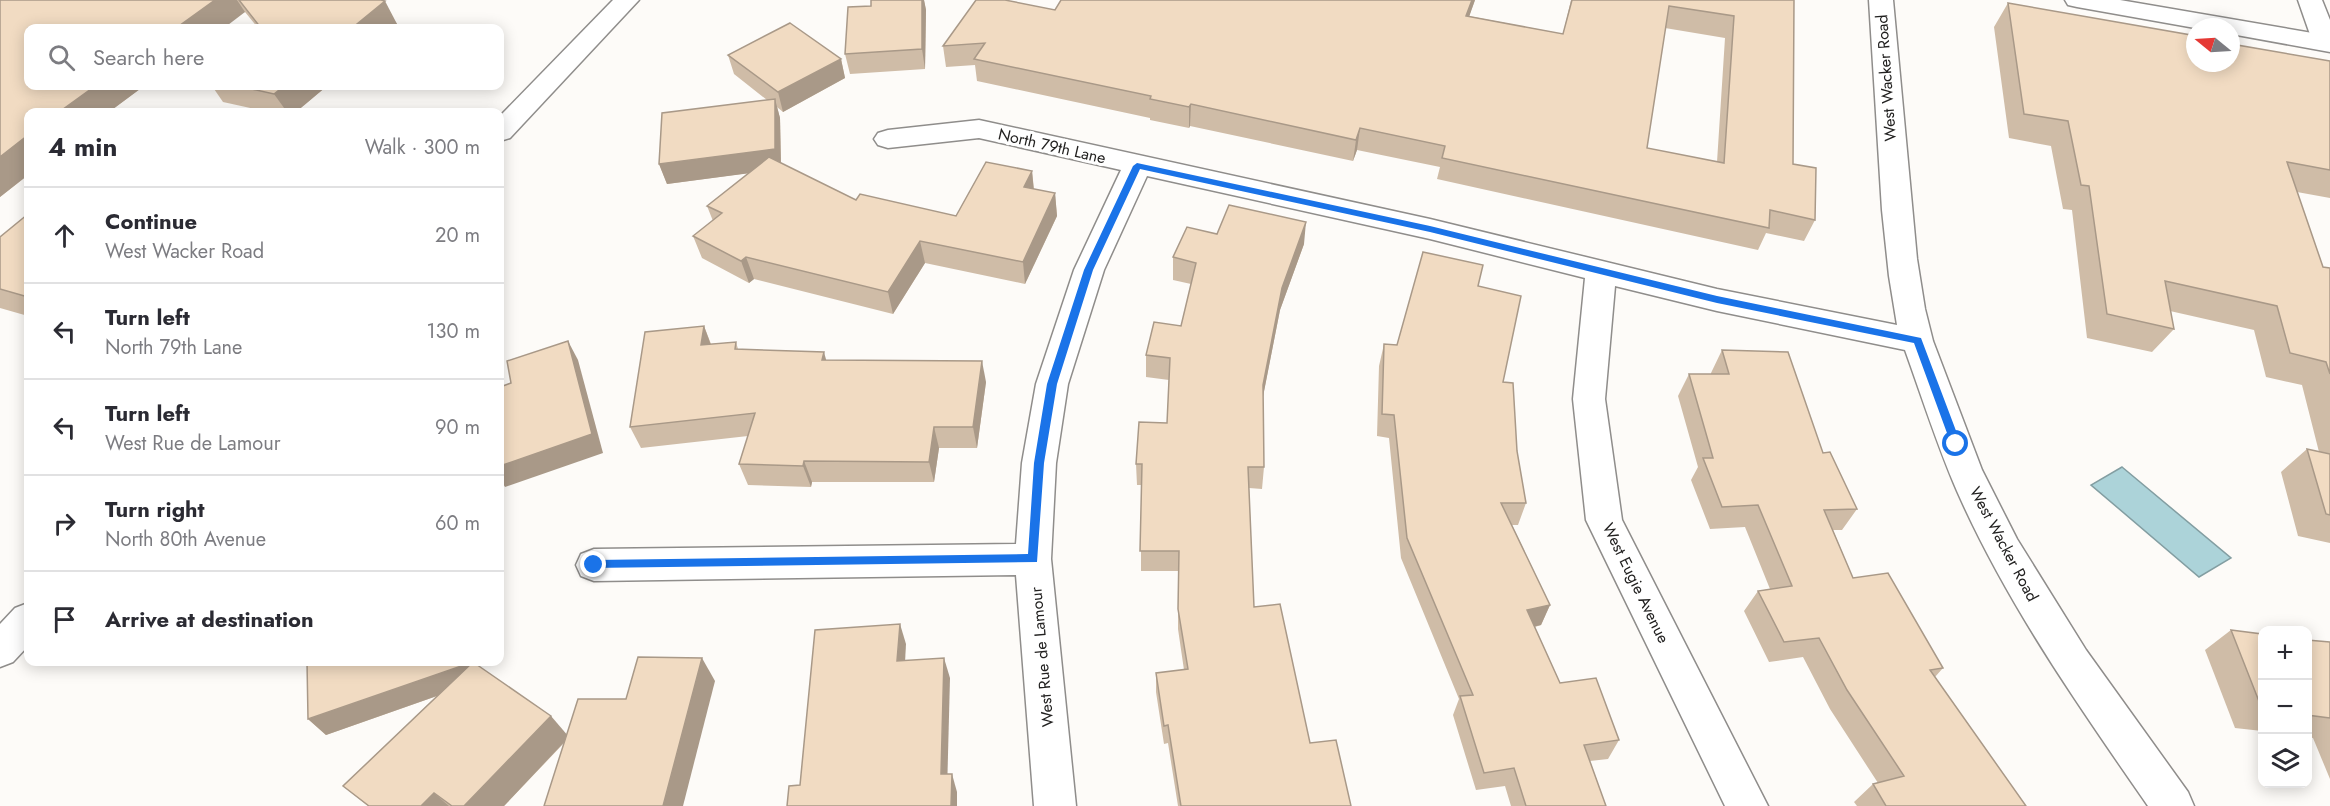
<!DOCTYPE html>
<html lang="en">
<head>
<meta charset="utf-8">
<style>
	body { margin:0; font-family:Jost,sans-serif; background:#f2f2f3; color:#2b2b33 }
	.controls { position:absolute; right:18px; bottom:18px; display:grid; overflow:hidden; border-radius:12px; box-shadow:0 3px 15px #0003 }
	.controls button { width:54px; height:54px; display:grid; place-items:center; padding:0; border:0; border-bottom:2px solid #e1e1e2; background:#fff; color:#2b2b33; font:30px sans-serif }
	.compass { position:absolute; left:2186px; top:18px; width:54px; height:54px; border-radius:50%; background:#fff; box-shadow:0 3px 15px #0003; rotate:288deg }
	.stop { position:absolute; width:18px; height:18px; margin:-14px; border:4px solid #1a73e8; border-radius:50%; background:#fff }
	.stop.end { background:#1a73e8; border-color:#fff; box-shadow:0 2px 6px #0008 }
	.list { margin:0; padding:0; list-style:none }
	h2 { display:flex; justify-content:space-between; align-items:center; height:78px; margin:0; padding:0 24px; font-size:26px }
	h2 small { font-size:20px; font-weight:400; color:#7c7c81 }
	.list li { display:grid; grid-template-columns:39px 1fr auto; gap:18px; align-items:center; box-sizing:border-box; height:96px; padding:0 24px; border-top:2px solid #e1e1e2 }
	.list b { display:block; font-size:22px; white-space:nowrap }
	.list p { margin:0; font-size:20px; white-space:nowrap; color:#7c7c81 }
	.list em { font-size:20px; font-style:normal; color:#7c7c81 }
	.icon { flex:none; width:33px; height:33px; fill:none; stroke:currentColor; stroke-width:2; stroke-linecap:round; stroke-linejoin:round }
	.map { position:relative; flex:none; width:2330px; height:806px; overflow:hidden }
	.search { position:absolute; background:#fff; box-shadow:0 3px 15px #0003; left:24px; top:24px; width:480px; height:66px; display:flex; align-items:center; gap:15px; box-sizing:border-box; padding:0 21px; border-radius:12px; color:#7c7c81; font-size:22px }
	.panel { position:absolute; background:#fff; box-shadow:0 3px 15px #0003; left:24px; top:108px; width:480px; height:558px; border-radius:12px }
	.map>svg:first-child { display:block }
	.water { fill:#acd3d9; stroke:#839ea2; stroke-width:1.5 }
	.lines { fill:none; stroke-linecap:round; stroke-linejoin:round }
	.minor-casing { stroke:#8f8d8b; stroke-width:3 }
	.tertiary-casing { stroke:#8f8d8b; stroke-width:3 }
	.secondary-casing { stroke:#8f8d8b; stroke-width:3 }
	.minor { fill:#fff; fill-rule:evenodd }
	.tertiary { fill:#fff; fill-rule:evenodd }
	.secondary { fill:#fff; fill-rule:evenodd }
	.wall { fill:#cfbca7; fill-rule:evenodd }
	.shaded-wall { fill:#a99988 }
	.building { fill:#f1dbc2; stroke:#a99988; stroke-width:1.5; fill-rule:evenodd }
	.route { fill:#1a73e8 }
	.labels { text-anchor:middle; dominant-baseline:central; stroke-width:6; stroke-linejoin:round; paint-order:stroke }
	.street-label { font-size:16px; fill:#222120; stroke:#fff }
</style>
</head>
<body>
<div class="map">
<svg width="2330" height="806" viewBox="0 0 2330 806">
	<rect width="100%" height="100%" fill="#fdfbf8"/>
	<polygon class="water" points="2122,467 2231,558 2199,577 2091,485"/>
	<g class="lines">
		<g class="minor-casing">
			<g id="minor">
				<path d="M1869,0h24l24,259 8,50 8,32 49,129 35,69 69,111 102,142 6,14h-46c-70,-101 -141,-202 -191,-315 -20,-46 -35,-94 -52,-141l-188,-39 -102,-25 -10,113 17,121 146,286h-43l-139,-286 -13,-121 12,-121 -155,-39 -283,-63 -43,94 -36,114 -12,79 -5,96 25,247h-42l-18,-231 -422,6 -13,-5 -5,-11 5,-11 13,-5 422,-5 6,-81 14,-79 38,-114 47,-100 -142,-32 -91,10 -10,-3 -4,-6 4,-6 10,-3 91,-10 451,99 287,70 180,36 -8,-49 -7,-66z"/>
				<polygon points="2298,0 2322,0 2330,20 2330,50 2317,48 2313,43"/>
			</g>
		</g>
		<g class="tertiary-casing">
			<polygon id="tertiary" points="2065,0 2120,0 2330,36 2330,52 2231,34 2231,27 2195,28 2077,7 2068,5"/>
		</g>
		<g class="secondary-casing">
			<g id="secondary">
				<polygon points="613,0 639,0 510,138 500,141 500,116"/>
				<polygon points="28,603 28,646 13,662 0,667 0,624 15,608"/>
			</g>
		</g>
		<use href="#minor" class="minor"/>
		<use href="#tertiary" class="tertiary"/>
		<use href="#secondary" class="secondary"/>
	</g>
	<g class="wall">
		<polygon points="0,0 381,0 397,24 393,28 258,28 245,12 28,86 144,86 109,112 28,112 28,175 0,197"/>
		<polygon points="871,0 924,0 926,10 925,69 850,74 845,54 871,6"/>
		<path d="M1475,0l-6,16 94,18 8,-34h223l-1,164 22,56 -11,21 -38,-8 -8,17 -321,-71 3,-12 -83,-17 -4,11 -163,-35 -1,2 -39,-8v-2l-173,-37 -2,-16 -29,2 -3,-21 112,-36zM1665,28l60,10 -8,124 -70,-14z"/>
		<polygon points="2008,3 2192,38 2330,61 2330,198 2297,192 2323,267 2330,268 2330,543 2298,536 2281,472 2307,449 2319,452 2302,385 2266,377 2254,330 2170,311 2174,329 2152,352 2087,338 2072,210 2063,209 2051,146 2009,138 1994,27"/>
		<polygon points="728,55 841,59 845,78 783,112 777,107 780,118 781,163 856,200 956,216 1032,171 1034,189 1055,193 1057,216 1025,284 925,263 893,314 754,279 749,283 702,258 693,236 713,221 707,206 749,173 667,184 659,164 767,100 734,74"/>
		<polygon points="212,86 327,86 296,112 269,112 223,102"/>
		<polygon points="28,214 28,316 0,308 0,237"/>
		<polygon points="1217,234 1304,244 1280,310 1263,396 1264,467 1262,489 1249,488 1254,607 1310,743 1351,806 1178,806 1168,743 1164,744 1156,692 1156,673 1184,670 1178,629 1178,571 1141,571 1141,485 1137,485 1136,464 1167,423 1169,380 1146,377 1146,355 1181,326 1191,284 1173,280 1173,257"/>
		<polygon points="1478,286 1503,382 1517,451 1526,503 1518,525 1512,525 1550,605 1541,625 1535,627 1560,683 1619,740 1608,759 1590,761 1606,806 1511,806 1505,786 1476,790 1453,715 1459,699 1401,558 1389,438 1377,436 1379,366 1384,344 1397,345"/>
		<polygon points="704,326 711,344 736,342 738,349 986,382 977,448 939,448 934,482 812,482 811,487 748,485 739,464 748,436 641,448 630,427"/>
		<polygon points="1722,350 1823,453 1857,509 1842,530 1833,530 1853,578 1943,668 1935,677 2026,806 1857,806 1854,802 1873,784 1878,783 1830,709 1803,657 1769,662 1744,611 1758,591 1770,589 1745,527 1710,529 1691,480 1698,467 1678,396 1689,374 1711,374 1711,373"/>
		<polygon points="2231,630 2262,634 2262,731 2235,728 2205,650"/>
		<polygon points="2307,640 2330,642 2330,779 2313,738 2307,737"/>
		<polygon points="469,662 567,735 626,699 715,681 565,742 504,806 368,806 343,786 437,696 326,735 308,719"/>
	</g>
	<g class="shaded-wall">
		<polygon points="215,0 237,0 245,12 224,28 176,28"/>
		<polygon points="922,0 924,0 926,10 925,69 922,49"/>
		<polygon points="1472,0 1475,0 1462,37 1466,16"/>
		<polygon points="385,1 397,24 393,28 352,28"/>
		<polygon points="841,59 845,78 783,112 778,92"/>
		<polygon points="95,86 144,86 109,112 59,112"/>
		<polygon points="284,86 327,86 296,112 287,112 274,94"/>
		<polygon points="775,99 780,118 781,169 667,184 659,164"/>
		<polygon points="1191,104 1190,126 1189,128 1189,107"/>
		<polygon points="1360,128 1357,150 1353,161 1356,140"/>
		<polygon points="28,135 28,175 0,197 0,157"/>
		<polygon points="1032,171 1034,193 1024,187"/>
		<polygon points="1055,193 1057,216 1025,284 1023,262"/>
		<polygon points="1306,222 1304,244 1280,310 1261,407 1263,385 1282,288"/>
		<polygon points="920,241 925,263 893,314 888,292"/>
		<polygon points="746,257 754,279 749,283 741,261"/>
		<polygon points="704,326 712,348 701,345"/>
		<polygon points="568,341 578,360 603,453 505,487 500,479 500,466"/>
		<polygon points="824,352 830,374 822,360"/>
		<polygon points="982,361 986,382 977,448 973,427"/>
		<polygon points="934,427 939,448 934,482 929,462"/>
		<polygon points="804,461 812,482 811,487 803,466"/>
		<polygon points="1550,605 1541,625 1519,630 1527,610"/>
		<polygon points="900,624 906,644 904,681 897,661"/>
		<polygon points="702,658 715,681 683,806 663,806"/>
		<polygon points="944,658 950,678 947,793 941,774"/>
		<polygon points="470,663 485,679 326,735 308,719"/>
		<polygon points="551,716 569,737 504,806 464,806"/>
		<polygon points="952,774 957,792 957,806 951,806"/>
		<polygon points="434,793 449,806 421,806"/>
	</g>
	<g class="building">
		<polygon points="0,0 215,0 176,28 28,28 28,86 95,86 59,112 28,112 28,135 0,157"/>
		<polygon points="239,0 381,0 385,1 352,28 261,28"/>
		<polygon points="871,0 922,0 922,49 845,54 848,7 871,6"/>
		<path d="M976,0h29l50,10 6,-10h411l-6,16 97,18 9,-34h222l-1,164 23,4 -1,52 -45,-10 -1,18 -327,-70 3,-12 -85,-18 -4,12 -165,-36 -2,3 -39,-8 1,-3 -177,-37 11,-16 -42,3zM1669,6l65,10 -10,147 -77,-15z"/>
		<polygon points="2008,3 2191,35 2192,38 2195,39 2195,63 2231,63 2231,44 2330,61 2330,170 2287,162 2323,267 2330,268 2330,374 2326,362 2290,353 2277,306 2165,281 2174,329 2107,314 2089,186 2081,185 2068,121 2024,114"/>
		<polygon points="790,23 841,59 778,92 728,55"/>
		<polygon points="238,86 284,86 274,94"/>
		<polygon points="775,99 775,149 659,164 662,113"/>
		<polygon points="769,157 856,200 860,194 956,216 986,162 1032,171 1024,187 1055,193 1023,262 920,241 888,292 746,257 741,261 693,236 722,213 707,206"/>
		<polygon points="1229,205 1306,222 1282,288 1263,385 1264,467 1248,467 1254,607 1280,604 1310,743 1336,740 1351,806 1181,806 1168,725 1164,726 1156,673 1188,669 1178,609 1179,551 1140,551 1142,464 1136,464 1139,422 1167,423 1170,358 1146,355 1154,322 1181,326 1196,263 1173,257 1187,227 1217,234"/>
		<polygon points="28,214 28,297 0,289 0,237"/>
		<polygon points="1423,252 1483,265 1478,286 1521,296 1503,382 1513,383 1517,451 1526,503 1501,503 1550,605 1527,610 1560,683 1596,678 1619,740 1584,745 1606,806 1526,806 1514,768 1484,773 1460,696 1473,695 1407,538 1394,415 1382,414 1384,344 1397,345"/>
		<polygon points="704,326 701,345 736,342 735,349 824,352 822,360 982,361 973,427 934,427 929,462 804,461 803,466 739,464 755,413 630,427 645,332"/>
		<polygon points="568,341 592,434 500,466 500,387 511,383 507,361"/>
		<polygon points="1722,350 1788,352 1823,453 1830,452 1857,509 1824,510 1853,578 1888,573 1943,668 1930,670 2026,806 1886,806 1873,784 1904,776 1847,690 1819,638 1784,642 1758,591 1792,586 1758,505 1722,507 1703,458 1713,458 1689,374 1729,374"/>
		<polygon points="2307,449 2330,454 2330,515 2326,514"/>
		<polygon points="900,624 897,661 944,658 941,774 952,774 951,806 787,806 789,786 800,785 815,630"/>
		<polygon points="2231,630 2262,634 2262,709"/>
		<polygon points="2307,640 2330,642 2330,718 2307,715"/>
		<polygon points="638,657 702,658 663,806 544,806 578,699 626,699"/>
		<polygon points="307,662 469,662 470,663 308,719"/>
		<polygon points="473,662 551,716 464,806 452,806 434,793 421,806 369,806 343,786"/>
	</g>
	<polygon class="route" points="1137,163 1430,226 1717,296 1921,338 1961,444 1956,448 1951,444 1914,343 1717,303 1430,232 1140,169 1093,270 1057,384 1044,463 1037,562 590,568 590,561 594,560 1028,554 1034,463 1047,384 1084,270 1133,166"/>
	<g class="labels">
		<g class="street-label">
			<text transform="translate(1886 78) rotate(-94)">West Wacker Road</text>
			<text transform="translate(1052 146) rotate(13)">North 79th Lane</text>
			<text transform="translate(2004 544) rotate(62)">West Wacker Road</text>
			<text transform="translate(1636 583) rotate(64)">West Eugie Avenue</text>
			<text transform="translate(1042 657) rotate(-95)">West Rue de Lamour</text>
		</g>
	</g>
</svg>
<div class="controls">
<button>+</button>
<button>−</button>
<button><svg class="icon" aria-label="layers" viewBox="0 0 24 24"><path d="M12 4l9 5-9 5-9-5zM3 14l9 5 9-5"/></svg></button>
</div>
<svg class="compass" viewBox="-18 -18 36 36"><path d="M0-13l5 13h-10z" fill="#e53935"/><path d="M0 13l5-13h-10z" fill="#7c7c81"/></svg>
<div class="stop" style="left:1956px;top:444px"></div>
<div class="stop end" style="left:594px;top:565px"></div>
<div class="search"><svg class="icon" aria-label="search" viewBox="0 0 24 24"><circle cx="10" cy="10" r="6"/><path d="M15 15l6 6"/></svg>Search here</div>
<section class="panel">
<h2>4 min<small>Walk · 300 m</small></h2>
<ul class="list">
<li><svg class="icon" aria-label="ahead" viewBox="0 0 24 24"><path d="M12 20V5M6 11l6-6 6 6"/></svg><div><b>Continue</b><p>West Wacker Road</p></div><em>20 m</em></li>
<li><svg class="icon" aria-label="left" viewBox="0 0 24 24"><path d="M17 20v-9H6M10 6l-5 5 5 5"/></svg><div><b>Turn left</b><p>North 79th Lane</p></div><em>130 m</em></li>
<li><svg class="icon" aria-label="left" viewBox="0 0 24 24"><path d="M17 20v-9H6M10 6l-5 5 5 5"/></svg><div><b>Turn left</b><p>West Rue de Lamour</p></div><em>90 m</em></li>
<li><svg class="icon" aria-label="right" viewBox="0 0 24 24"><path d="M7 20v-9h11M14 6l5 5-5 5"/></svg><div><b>Turn right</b><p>North 80th Avenue</p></div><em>60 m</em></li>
<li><svg class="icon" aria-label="arrive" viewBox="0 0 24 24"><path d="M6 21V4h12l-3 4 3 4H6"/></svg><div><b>Arrive at destination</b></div></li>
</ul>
</section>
</div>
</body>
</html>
